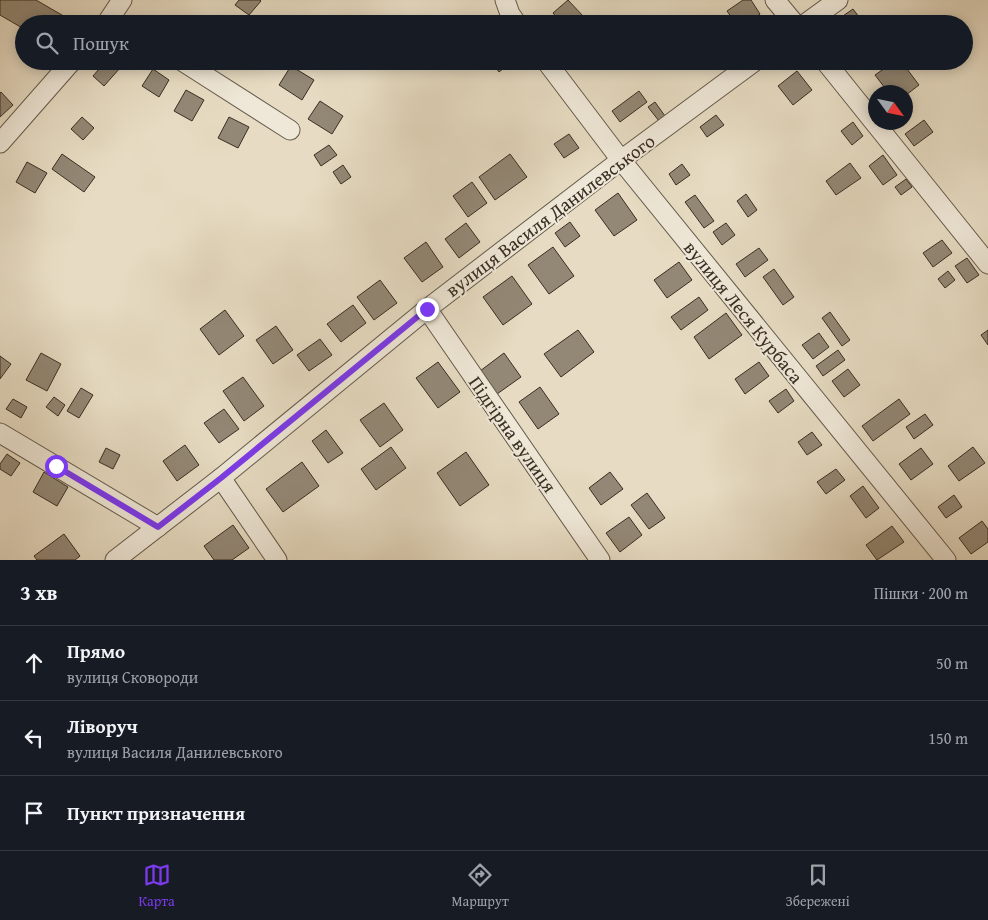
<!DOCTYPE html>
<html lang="uk">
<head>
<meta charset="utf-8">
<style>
	body { margin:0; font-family:"Gentium Book Plus",serif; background:#242831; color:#f1f3f6 }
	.compass { position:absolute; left:868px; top:85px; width:45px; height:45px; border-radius:50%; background:#171b24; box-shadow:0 2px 12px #0003; rotate:123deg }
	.stop { position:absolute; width:15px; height:15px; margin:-11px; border:4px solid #7c3aed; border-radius:50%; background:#fff }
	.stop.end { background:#7c3aed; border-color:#fff; box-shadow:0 1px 5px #0008 }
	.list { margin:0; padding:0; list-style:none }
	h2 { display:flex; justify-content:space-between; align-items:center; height:65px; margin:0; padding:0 20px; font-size:21px }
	h2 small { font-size:16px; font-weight:400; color:#9ea1a6 }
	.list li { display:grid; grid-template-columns:32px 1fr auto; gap:15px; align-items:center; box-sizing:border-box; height:75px; padding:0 20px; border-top:1px solid #363941 }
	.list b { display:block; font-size:19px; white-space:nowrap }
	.list p { margin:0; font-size:16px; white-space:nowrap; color:#9ea1a6 }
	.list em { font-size:16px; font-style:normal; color:#9ea1a6 }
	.icon { flex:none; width:28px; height:28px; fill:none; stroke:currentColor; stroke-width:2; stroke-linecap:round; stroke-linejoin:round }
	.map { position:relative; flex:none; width:988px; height:560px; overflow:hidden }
	.search { position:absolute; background:#171b24; box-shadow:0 2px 12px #0003; left:15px; right:15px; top:15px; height:55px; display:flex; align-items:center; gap:12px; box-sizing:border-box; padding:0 18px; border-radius:28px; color:#9ea1a6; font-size:19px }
	.sheet { height:290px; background:#171b24 }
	nav { display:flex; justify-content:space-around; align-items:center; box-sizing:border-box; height:70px; border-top:1px solid #363941; background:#171b24; font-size:14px; color:#9ea1a6 }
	nav a { display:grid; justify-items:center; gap:2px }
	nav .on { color:#7c3aed }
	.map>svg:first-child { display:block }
	.building { fill:#938876; stroke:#392e23 }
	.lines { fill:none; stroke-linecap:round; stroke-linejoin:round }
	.minor-casing { stroke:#645a4b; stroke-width:21 }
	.minor { stroke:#efe8d8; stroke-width:19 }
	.route { stroke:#7c3aed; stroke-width:6 }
	.labels { text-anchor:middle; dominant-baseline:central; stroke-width:4; stroke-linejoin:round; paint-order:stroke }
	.street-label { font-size:19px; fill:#392e23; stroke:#efe8d8 }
</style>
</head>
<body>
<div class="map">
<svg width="988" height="560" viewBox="0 0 988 560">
	<rect width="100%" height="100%" fill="#e7dcc3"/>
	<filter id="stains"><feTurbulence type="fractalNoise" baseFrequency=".004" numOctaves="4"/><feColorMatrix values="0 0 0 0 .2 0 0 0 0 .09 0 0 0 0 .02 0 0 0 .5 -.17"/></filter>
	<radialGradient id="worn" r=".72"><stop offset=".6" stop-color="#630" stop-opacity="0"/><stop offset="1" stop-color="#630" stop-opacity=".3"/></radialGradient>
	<g class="building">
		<polygon points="0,0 36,0 74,22 73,24 24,24 24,29 0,15"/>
		<polygon points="239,0 260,0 261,1 249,15 235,5"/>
		<polygon points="568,0 583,16 574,24 562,24 553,13"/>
		<polygon points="743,0 751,0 760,14 746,24 736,24 727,11"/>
		<polygon points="853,9 859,17 849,24 844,24 840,18"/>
		<polygon points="106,61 112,61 120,68 104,86 93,76"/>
		<polygon points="491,61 513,61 499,72"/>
		<polygon points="895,61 901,61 919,85 906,95 906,92 888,92 875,75"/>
		<polygon points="291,66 314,80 302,100 279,85"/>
		<polygon points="153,69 169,80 159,97 142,86"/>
		<polygon points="797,71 812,90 793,105 778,86"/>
		<polygon points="186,90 204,100 192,121 174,111"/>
		<polygon points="639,91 647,102 620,122 612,111"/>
		<polygon points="1,92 13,105 0,117 0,93"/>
		<polygon points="320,101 343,116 332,134 308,119"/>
		<polygon points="655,102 665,116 659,121 648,107"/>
		<polygon points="716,115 724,125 707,137 700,127"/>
		<polygon points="82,117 94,128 83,140 71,129"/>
		<polygon points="229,117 249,127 238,148 218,138"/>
		<polygon points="924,120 933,132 914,146 905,134"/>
		<polygon points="853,122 863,136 852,145 841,131"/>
		<polygon points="569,134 579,148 564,158 554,144"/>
		<polygon points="329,145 337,155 321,166 314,155"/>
		<polygon points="62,154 95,177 84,192 52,169"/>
		<polygon points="510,154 527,177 495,200 479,177"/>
		<polygon points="883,155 897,175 883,185 869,166"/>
		<polygon points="27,162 47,173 35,193 16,182"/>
		<polygon points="850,163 861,178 836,195 826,181"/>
		<polygon points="682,164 690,175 676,185 669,174"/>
		<polygon points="343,165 351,177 341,184 333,172"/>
		<polygon points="906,179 912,187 901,195 895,187"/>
		<polygon points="472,182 487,203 468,217 453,196"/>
		<polygon points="618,193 637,220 614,236 595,210"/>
		<polygon points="746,194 757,210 748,217 737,201"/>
		<polygon points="695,195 714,221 704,228 685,202"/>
		<polygon points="570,222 580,236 565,247 555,233"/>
		<polygon points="466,223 480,242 459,258 445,239"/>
		<polygon points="726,223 735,235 722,245 713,232"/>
		<polygon points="942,240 952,253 933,267 923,253"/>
		<polygon points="426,242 443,267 422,282 404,258"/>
		<polygon points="553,247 574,276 549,294 528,265"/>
		<polygon points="759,248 768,260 745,277 736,264"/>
		<polygon points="967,258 979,275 967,283 955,266"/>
		<polygon points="679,262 692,280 667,298 654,280"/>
		<polygon points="774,269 794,297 783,305 763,277"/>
		<polygon points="948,271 955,280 945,288 938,279"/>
		<polygon points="512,276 532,304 503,325 483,297"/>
		<polygon points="380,280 397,303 374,320 357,297"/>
		<polygon points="699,297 708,310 681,330 671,317"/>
		<polygon points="353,305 366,323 341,342 327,324"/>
		<polygon points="225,310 244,336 219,355 200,329"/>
		<polygon points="830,312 850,340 842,346 822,318"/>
		<polygon points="726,313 742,335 709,359 694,337"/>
		<polygon points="276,326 293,350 273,364 256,340"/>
		<polygon points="578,330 594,352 561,377 544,354"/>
		<polygon points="988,330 988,345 981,335"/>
		<polygon points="819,333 829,347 813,359 802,345"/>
		<polygon points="320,339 332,355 309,371 297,355"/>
		<polygon points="838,350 845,360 823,376 816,366"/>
		<polygon points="41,353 61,364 47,391 26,380"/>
		<polygon points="504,353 521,377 497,394 480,371"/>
		<polygon points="0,356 11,364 0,379"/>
		<polygon points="438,362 460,392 438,408 416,378"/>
		<polygon points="759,362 769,376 745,394 735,379"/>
		<polygon points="848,369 860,385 844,397 832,381"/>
		<polygon points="243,377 264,406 244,421 223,391"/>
		<polygon points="540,387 559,414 538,429 519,402"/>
		<polygon points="81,388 93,395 79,418 67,411"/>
		<polygon points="786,389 794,401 778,413 769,401"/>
		<polygon points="54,397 65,405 58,416 46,407"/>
		<polygon points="13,399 27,407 21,418 6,409"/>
		<polygon points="899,399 910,414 873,441 862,426"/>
		<polygon points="384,403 403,430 380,447 360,420"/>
		<polygon points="224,409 239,429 219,443 204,423"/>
		<polygon points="925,414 933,425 914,439 906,427"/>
		<polygon points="326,430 343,453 328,463 312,441"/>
		<polygon points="812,432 822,445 807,455 798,442"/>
		<polygon points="185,445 199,465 177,481 163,461"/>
		<polygon points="391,447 406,468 376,490 361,469"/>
		<polygon points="973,447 985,463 959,481 948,466"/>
		<polygon points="106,448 120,455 113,469 99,462"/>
		<polygon points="921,448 933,464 911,480 899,464"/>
		<polygon points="466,452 489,485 460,506 437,473"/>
		<polygon points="7,454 20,463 11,476 0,469 0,464"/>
		<polygon points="302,462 319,486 283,512 266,489"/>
		<polygon points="836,469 845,480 826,494 817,482"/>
		<polygon points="44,472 68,487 57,506 33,492"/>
		<polygon points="610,472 623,489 601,505 589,488"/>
		<polygon points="863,486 879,508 866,518 850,496"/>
		<polygon points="647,493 665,518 649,529 631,505"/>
		<polygon points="954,495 962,507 946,518 938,507"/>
		<polygon points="629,517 642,535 620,552 606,533"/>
		<polygon points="982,521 988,529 988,542 971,554 959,538"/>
		<polygon points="233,525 249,548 232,560 214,560 204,546"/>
		<polygon points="892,526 904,542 877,560 866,545"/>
		<polygon points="64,534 80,556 75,560 37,560 34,556"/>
	</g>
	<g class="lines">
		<g class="minor-casing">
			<g id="minor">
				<polyline points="505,0 510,14 517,24"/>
				<polyline points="775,0 795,24"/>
				<polyline points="106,24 122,0"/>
				<polyline points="805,24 838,0"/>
				<polyline points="182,61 290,130"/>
				<polyline points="546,61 621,160 946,560"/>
				<polyline points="825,61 988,264"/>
				<polyline points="0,143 72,61"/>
				<polyline points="427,309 600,560"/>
				<polyline points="0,433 158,527"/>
				<polyline points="221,478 277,560"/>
				<polyline points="115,560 221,478 427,309 621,160 755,61"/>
			</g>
		</g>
		<use href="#minor" class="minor"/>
	</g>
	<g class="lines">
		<polyline class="route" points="56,466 158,527 221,478 427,309"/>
	</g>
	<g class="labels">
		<g class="street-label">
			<text transform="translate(550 215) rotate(-37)">вулиця Василя Данилевського</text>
			<text transform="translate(744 312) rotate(51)">вулиця Леся Курбаса</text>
			<text transform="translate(513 434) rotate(55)">Підгірна вулиця</text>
		</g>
	</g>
	<rect width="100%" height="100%" filter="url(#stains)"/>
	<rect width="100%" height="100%" fill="url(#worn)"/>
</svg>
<svg class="compass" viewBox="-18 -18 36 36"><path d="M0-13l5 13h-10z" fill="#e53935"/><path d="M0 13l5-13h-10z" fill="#9ea1a6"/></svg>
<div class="stop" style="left:56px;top:466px"></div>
<div class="stop end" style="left:427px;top:309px"></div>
<div class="search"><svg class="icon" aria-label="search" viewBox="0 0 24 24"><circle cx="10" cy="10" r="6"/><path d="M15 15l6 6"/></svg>Пошук</div>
</div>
<section class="sheet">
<h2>3 хв<small>Пішки · 200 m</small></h2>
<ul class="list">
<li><svg class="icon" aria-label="ahead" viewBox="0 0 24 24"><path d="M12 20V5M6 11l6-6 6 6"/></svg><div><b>Прямо</b><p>вулиця Сковороди</p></div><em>50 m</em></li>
<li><svg class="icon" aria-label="left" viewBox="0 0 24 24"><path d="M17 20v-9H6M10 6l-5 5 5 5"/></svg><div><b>Ліворуч</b><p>вулиця Василя Данилевського</p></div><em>150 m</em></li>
<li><svg class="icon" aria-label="arrive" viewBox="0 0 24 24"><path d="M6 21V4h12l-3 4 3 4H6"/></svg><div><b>Пункт призначення</b></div></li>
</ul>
</section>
<nav>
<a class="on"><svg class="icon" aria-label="map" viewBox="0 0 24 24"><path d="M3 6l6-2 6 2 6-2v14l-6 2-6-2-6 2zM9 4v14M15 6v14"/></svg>Карта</a>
<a><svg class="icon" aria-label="directions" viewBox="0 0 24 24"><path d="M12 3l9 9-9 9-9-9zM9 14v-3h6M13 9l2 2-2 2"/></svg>Маршрут</a>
<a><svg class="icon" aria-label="saved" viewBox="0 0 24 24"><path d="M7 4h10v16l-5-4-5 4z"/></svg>Збережені</a>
</nav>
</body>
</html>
